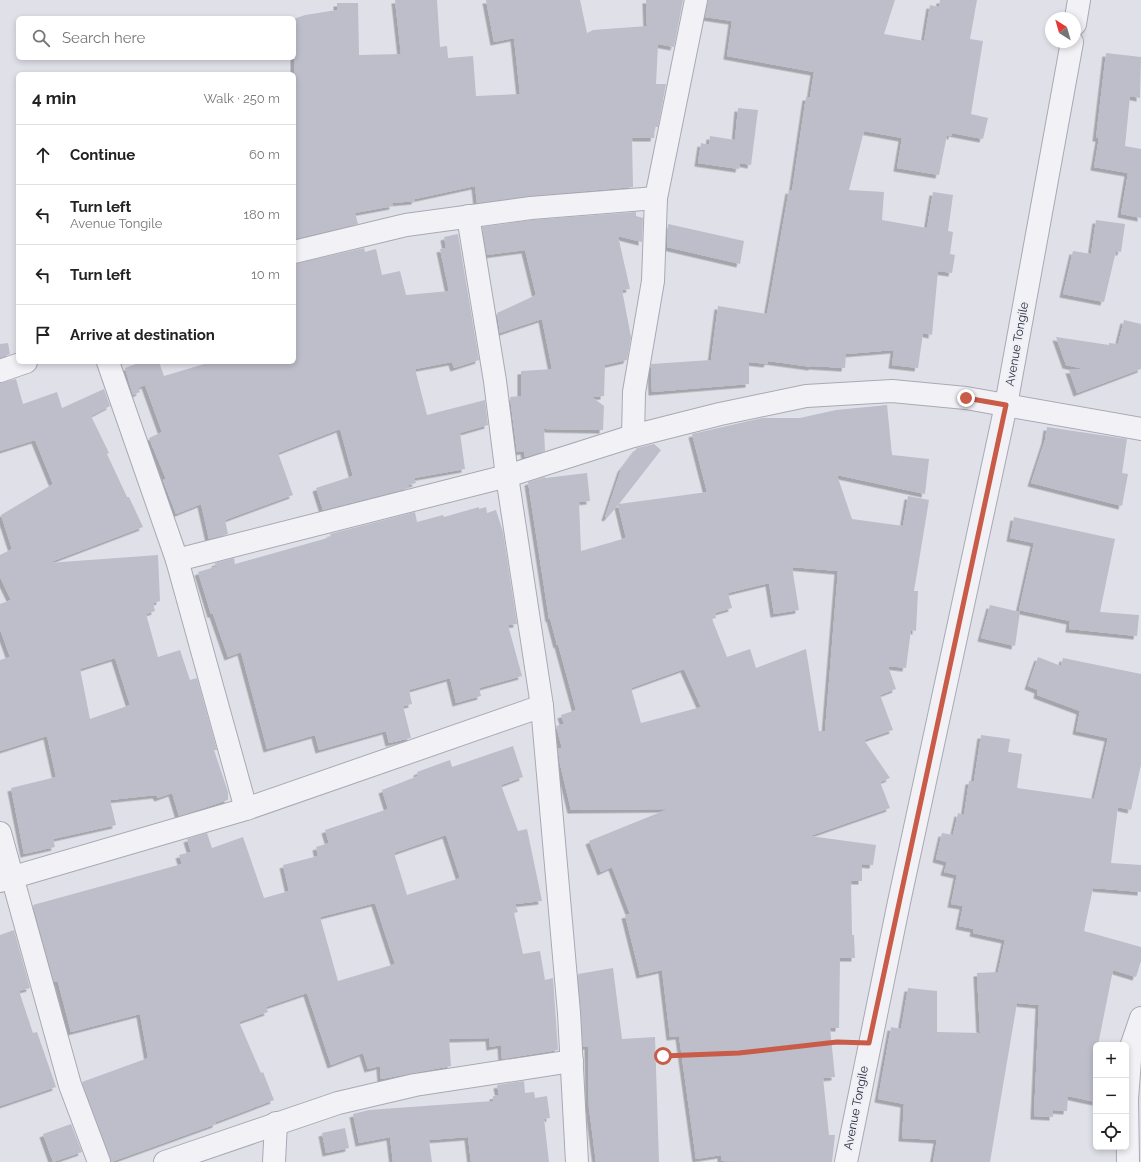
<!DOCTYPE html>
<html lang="en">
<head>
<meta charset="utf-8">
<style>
	body { margin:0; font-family:Raleway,sans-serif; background:#f6f6f6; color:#222 }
	.controls { position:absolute; right:12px; bottom:12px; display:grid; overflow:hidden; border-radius:6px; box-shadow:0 2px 6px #0003 }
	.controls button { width:36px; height:36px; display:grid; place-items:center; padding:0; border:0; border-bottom:1px solid #e0e0e0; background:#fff; color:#222; font:20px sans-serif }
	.compass { position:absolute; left:1045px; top:12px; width:36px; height:36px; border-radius:50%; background:#fff; box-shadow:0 2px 6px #0003; rotate:323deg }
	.stop { position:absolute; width:12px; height:12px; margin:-9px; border:3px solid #c85c49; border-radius:50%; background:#fff }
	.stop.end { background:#c85c49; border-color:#fff; box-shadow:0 1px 4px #0008 }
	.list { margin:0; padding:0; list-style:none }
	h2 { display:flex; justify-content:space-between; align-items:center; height:52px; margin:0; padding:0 16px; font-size:17px }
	h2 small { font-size:13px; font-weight:400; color:#767676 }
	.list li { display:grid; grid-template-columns:26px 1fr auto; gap:12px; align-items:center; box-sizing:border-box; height:60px; padding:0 16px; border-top:1px solid #e0e0e0 }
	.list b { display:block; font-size:15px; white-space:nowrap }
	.list p { margin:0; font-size:13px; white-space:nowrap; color:#767676 }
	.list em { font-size:13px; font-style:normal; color:#767676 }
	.icon { flex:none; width:22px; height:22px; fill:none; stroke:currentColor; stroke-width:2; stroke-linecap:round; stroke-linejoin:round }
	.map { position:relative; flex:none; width:1141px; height:1162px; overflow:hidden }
	.search { position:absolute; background:#fff; box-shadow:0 2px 6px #0003; left:16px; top:16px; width:280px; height:44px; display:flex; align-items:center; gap:10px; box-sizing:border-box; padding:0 14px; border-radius:6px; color:#767676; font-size:15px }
	.panel { position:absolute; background:#fff; box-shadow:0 2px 6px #0003; left:16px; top:72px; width:280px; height:292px; border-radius:6px }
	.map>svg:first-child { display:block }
	.building { fill:#bdbeca; fill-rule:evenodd; filter:url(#shadow) }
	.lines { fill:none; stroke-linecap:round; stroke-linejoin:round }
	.minor-casing { stroke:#a8a9b5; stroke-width:24 }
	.path { stroke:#bebec6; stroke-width:2.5; stroke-dasharray:3 3; stroke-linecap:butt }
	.minor { stroke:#f2f2f6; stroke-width:22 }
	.route { stroke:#c85c49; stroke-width:5 }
	.labels { text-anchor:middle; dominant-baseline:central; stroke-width:4; stroke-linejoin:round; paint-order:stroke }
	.street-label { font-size:12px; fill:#292a3e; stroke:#eeeff5 }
</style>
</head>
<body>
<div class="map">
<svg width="1141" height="1162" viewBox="0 0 1141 1162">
	<defs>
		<filter id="shadow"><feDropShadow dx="-3.5" dy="3.5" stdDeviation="0" flood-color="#0004"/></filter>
	</defs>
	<rect width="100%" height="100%" fill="#dfe0e8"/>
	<g class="building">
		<polygon points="395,0 437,0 440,47 447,46 448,58 473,56 476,96 520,94 514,38 494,42 486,0 580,0 587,33 593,30 647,26 646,0 683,0 674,47 658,44 656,84 666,84 658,127 655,127 654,138 632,138 633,187 530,196 477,203 475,186 415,199 415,201 392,203 393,206 355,213 358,224 294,239 294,19 305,15 337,10 337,3 358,3 359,55 401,54"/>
		<polygon points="708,0 895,0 884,34 924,41 930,5 939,7 940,0 977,0 970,39 983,41 971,114 988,118 983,139 952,133 952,136 947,135 939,175 897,168 902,138 864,131 849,190 884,192 882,220 927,228 933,192 953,195 948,231 953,232 950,254 955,255 952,273 938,271 932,335 923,333 918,368 892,365 894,350 846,354 845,368 812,366 812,367 768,361 767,364 749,362 749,384 652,392 651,364 711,360 718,306 767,314 789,190 792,191 806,97 810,97 814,72 727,56 732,21 705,17"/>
		<polygon points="1106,53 1141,57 1140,98 1130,96 1125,146 1141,149 1141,218 1121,214 1128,173 1094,167 1099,138 1096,138"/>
		<polygon points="738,108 758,110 751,165 740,163 739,169 698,163 701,143 709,145 710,136 735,140"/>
		<polygon points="636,212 636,216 643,218 642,242 618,236 630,289 622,290 631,337 627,360 605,365 604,396 592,397 604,406 603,430 544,429 545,451 525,457 524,451 517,452 510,397 521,396 521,371 552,369 542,319 500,333 497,313 536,295 525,250 487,255 482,227 532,220"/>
		<polygon points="1096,220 1125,224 1121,252 1116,251 1104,302 1063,294 1073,251 1091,254"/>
		<polygon points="668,224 744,241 740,264 667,247"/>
		<polygon points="458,234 479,360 454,368 452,362 415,369 427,415 485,400 488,425 460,433 465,469 414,478 416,483 408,485 409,488 323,510 316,488 353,476 340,429 278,453 293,495 225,520 228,534 209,539 201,504 176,514 163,480 166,479 149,438 162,432 145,385 138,388 140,392 133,395 125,368 141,362 159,362 164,376 211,362 294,362 294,264 364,248 365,252 376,249 382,275 400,271 406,295 449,291 440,249 446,248 444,237"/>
		<polygon points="1124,320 1141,324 1141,369 1077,393 1069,370 1084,369 1066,365 1056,337 1109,345 1109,343 1118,344"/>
		<polygon points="8,343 10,354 0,358 0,344"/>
		<path d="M16,379l7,25 34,-12 5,16 42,-19 6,17 -19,10 18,37 -2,1 20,43h2l14,30 -95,36 110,-8 2,46 -7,2 2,8 -9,3 12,43 22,-7 10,30 7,-2 20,72h-3l14,42v8l-49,16 -7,-23 -14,5 -2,-3 -46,5 6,25 -63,14 2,8 -31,7 -13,-66 45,-11 -9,-41 -47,15v-91l10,-3 -10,-28v-25l11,-4 -11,-23v-22l12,-6 -11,-34 52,-31 -18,-44 -35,11v-68zM115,658l15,47 -40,14 -10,-50z"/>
		<path d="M887,405l5,50 37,4 -4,35 -88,-19 15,44 51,7 5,-30 21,4 -15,91h4l-2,40 -5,-1 -5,38 -18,-2 8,23 -16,6 13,35 -29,10 26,38 -10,4 10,26 -80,28 66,9 -3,20 -11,-1v17h-11l1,54h2l1,23h-15l-1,70h-9l5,49 -12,1 6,57h6l-3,27 -111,-1v-6l-25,4 -17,-123 -9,1 -8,-67 -22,5 -15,-60 5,-1 -18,-47 -11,5 -12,-31 79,-32 -97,1 -11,-46 -2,-15 4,-1 -6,-22 8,-2 -3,-9 15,-5 -18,-66 -1,1 -7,-27 -1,1 -21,-137 17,-5v1l42,-5 3,28 -11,1 2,49 45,-13 -8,-33 -11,13 -2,-1 16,-48 16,-21 17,-4 7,6 -42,54 88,-12 -15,-58 70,-16h38l36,-8zM792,567l46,4 -13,160h-6l-13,-82 -50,19 -6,-19 -23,8 -15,-38 4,-1 -1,-5 17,-5 -4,-15 41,-10 5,31 25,-4zM684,669l17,38 -60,16 -10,-35z"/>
		<polygon points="1047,427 1127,439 1122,473 1128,474 1122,506 1031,483 1045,440"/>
		<polygon points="479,507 479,509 486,507 487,513 496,510 503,532 517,624 508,625 522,676 479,688 481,696 456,703 450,678 409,690 412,704 403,706 411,738 389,743 386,731 319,750 315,735 267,749 241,652 228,657 213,614 211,614 198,572 215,567 215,563 234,558 235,564 331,537 330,534 415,512 417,522 443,515 444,517"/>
		<polygon points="1014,517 1115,539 1100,612 1139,615 1137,636 1069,629 1070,621 1019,610 1034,543 1010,538"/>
		<polygon points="990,605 1020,612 1015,646 981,638"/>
		<polygon points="1038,657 1061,666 1063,658 1141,674 1141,765 1131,810 1118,807 1111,863 1141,865 1141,892 1093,888 1084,931 1141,947 1141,961 1136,977 1113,970 1098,1045 1096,1045 1096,1102 1068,1096 1067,1111 1053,1110 1053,1117 1034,1116 1039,1005 1017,1003 990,1162 933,1162 937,1140 902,1138 904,1104 878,1099 891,1027 901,1029 908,988 937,991 937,1032 980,1033 977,973 998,972 1005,940 973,933 974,929 959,926 963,906 951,904 957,875 944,872 947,862 936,859 942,833 953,835 958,813 964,815 969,781 974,781 981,735 1010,739 1008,752 1022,754 1017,788 1094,799 1108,738 1076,731 1080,711 1037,695 1038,690 1028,686"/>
		<path d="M513,746l10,31 -22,8 17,46 9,-2 15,72 -27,3 3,8 -4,1 9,41 17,-3 5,29 8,-2 5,72 -56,9 -1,-14 -11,2 -1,-9 -40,1 2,27 -70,13 -1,-13 -12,3 -5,-16 -32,12 -24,-72 -41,14 2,5 -29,10 22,51 2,-1 11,28 -58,22v2l-105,38 -29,-80 66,-24 -8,-44 -69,18 -13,-50h-4l-21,-77 149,-41 -3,-9 12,-3 -4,-13 20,-6 5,15 31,-11 21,61 25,-7 -6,-26 35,-9 -2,-9 13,-4 -4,-13 63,-21 -6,-19 36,-14 -1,-4 33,-12 2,7zM446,835l14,43 -53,17 -13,-42zM375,903l20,61 -57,17 -18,-64z"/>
		<polygon points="14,930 30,988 19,991 33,1033 37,1032 56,1087 0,1106 0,935"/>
		<polygon points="613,968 622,1039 655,1037 659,1162 596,1162 589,1108 588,1046 583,1047 578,974"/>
		<polygon points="524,1081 525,1093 534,1092 535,1098 547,1096 550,1118 544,1119 549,1162 471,1162 468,1137 429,1140 432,1162 393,1162 390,1137 359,1143 353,1114 369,1110 493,1101 493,1096 499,1095 497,1085"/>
		<polygon points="71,1124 82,1152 53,1162 43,1134"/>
		<polygon points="345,1128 349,1148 326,1153 322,1133"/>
	</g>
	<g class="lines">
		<g class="minor-casing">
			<g id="minor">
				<polyline points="1075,24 1079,0"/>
				<polyline points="468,216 495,381 507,476 542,706 569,1013 577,1162"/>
				<polyline points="294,252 406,225 531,208 656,198"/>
				<polyline points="108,362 177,560 246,809"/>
				<polyline points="0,371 26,362"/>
				<polyline points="633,436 634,392 653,281 656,198 696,0"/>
				<polyline points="177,560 507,476 633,436 720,414 806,396 892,391 966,398 1141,429"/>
				<polyline points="0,833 70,1085 99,1162"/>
				<polyline points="0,881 246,809 542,706"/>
				<polyline points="165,1162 338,1103 415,1085 572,1061"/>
				<polyline points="274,1162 276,1123"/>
				<polyline points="846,1162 899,902 1006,405 1072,42"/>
				<polyline points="1128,1162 1127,1099 1131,1047 1141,1018"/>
			</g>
		</g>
		<polyline class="path" points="596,1053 602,1051 619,1051 642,1057 739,1053 793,1045 847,1042"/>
		<use href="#minor" class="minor"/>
	</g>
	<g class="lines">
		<polyline class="route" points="663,1056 739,1053 837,1042 869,1043 1006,405 966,398"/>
	</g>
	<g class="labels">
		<g class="street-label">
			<text transform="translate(1017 344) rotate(-80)">Avenue Tongile</text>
			<text transform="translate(856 1108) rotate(-79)">Avenue Tongile</text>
		</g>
	</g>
</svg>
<div class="controls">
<button>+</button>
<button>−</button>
<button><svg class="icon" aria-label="locate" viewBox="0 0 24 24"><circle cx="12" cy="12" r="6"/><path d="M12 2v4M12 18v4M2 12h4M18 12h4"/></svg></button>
</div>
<svg class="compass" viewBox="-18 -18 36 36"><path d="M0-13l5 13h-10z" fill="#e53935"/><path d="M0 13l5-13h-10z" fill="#767676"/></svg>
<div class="stop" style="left:663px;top:1056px"></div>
<div class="stop end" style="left:966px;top:398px"></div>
<div class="search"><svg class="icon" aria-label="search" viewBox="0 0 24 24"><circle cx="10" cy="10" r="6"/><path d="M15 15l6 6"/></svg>Search here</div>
<section class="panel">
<h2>4 min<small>Walk · 250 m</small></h2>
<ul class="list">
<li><svg class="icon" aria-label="ahead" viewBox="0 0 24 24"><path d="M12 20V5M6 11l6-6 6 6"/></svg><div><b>Continue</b></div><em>60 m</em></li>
<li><svg class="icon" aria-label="left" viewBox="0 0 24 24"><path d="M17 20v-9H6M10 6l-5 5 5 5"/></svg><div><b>Turn left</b><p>Avenue Tongile</p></div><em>180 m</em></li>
<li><svg class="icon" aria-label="left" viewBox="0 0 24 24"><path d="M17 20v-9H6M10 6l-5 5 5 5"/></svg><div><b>Turn left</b></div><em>10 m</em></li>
<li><svg class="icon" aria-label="arrive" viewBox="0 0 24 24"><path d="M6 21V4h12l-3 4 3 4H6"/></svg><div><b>Arrive at destination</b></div></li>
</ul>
</section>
</div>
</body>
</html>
